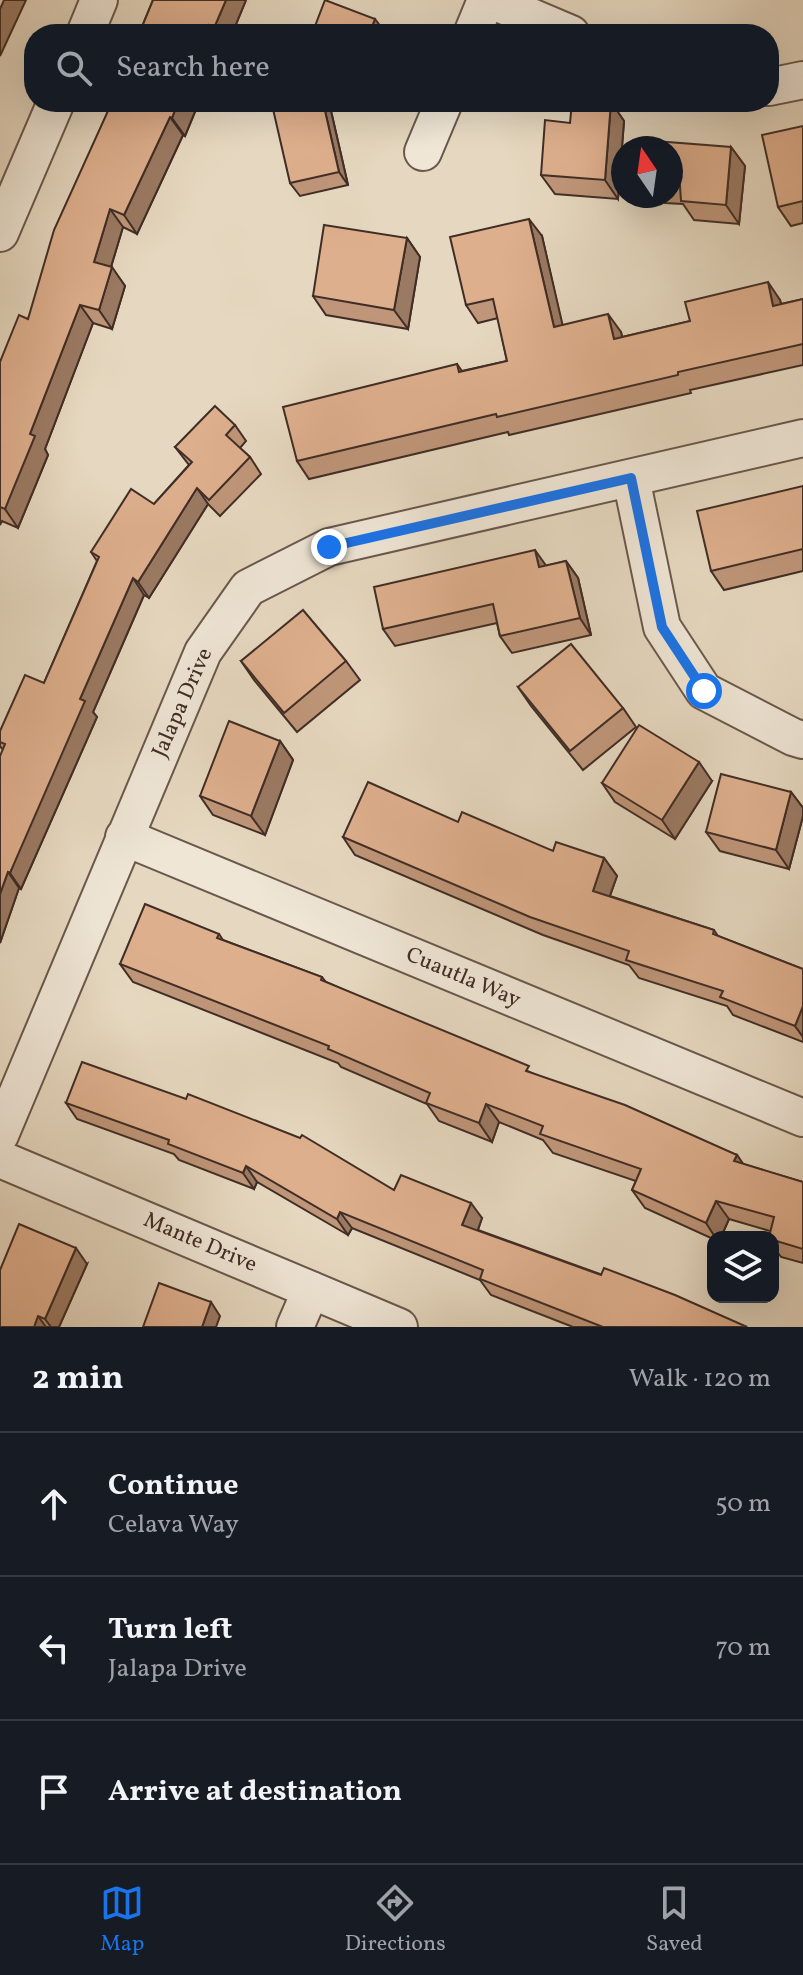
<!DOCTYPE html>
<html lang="en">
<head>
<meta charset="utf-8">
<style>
	body { margin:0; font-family:Vollkorn,serif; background:#20242c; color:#f1f3f6 }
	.controls { position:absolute; right:24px; bottom:24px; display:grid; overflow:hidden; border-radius:16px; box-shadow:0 8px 32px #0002 }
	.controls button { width:72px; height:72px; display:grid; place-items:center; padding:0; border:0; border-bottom:2px solid #363941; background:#171b24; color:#f1f3f6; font:40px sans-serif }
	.compass { position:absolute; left:611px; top:136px; width:72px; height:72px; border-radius:50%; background:#171b24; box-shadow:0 8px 32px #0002; rotate:347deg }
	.stop { position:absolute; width:24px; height:24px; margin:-18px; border:6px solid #1a73e8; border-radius:50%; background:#fff }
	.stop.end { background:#1a73e8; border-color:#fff; box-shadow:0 2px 8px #0008 }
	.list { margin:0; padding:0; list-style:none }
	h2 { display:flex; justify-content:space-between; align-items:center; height:104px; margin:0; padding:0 32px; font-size:34px }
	h2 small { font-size:26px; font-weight:400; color:#9ea1a6 }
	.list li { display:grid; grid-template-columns:52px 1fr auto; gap:24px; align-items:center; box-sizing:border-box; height:144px; padding:0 32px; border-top:2px solid #363941 }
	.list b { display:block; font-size:30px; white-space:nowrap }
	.list p { margin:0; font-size:26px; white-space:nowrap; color:#9ea1a6 }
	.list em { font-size:26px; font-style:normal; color:#9ea1a6 }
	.icon { flex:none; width:44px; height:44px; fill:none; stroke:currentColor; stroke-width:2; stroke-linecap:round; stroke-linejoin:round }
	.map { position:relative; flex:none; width:803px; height:1327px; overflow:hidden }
	.search { position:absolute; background:#171b24; box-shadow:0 8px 32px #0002; left:24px; right:24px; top:24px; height:88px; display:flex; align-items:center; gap:20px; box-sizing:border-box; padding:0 28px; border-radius:32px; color:#9ea1a6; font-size:30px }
	.sheet { height:536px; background:#171b24 }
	nav { display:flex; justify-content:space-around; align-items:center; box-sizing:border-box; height:112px; border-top:2px solid #363941; background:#171b24; font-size:22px; color:#9ea1a6 }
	nav a { display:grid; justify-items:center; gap:4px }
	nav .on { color:#1a73e8 }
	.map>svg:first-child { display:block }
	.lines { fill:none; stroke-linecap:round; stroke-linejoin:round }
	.street-casing { stroke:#6a584c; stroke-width:40 }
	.street { stroke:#efe6d6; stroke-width:36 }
	.wall { fill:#bf9679; stroke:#402d26; stroke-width:2 }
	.shaded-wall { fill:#9b7a63; stroke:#402d26; stroke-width:2 }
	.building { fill:#deaf8d; stroke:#402d26; stroke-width:2 }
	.route { stroke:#1a73e8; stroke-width:10 }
	.labels { text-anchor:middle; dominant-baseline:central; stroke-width:7; stroke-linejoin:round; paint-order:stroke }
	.street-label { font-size:22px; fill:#402d26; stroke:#efe6d6 }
</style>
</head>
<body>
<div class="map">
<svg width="803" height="1327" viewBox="0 0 803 1327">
	<rect width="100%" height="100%" fill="#e6d8c0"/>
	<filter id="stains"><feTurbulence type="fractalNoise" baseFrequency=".0025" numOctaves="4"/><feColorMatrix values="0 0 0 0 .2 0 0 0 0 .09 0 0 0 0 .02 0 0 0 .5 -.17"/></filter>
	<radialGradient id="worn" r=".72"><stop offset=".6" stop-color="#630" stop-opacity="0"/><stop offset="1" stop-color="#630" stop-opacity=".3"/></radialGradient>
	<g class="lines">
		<g class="street-casing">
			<g id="street">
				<polyline points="491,0 571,34"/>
				<polyline points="85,34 99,0"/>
				<polyline points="472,34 486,0"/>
				<polyline points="769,87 803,80"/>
				<polyline points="423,152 444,102"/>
				<polyline points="0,233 56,102"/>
				<polyline points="631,478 662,627 704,691 793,737 803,740"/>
				<polyline points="124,837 803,1118"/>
				<polyline points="0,1135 203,652 248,588 329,547 803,438"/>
				<polyline points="0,1159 399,1327"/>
				<polyline points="295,1327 311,1290"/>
			</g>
		</g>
		<use href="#street" class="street"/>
	</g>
	<g class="wall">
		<polygon points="153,0 246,0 232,34 139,34"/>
		<polygon points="112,102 199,102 185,136 183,135 137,234 123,227 111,267 125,286 112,329 93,323 45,449 48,455 18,528 2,521 0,525 0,362 28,319"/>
		<polygon points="302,102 325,102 331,111 348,185 300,196 290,183"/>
		<polygon points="611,102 624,121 618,199 555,194 541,175 570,123"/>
		<polygon points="803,126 803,223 791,226 778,207"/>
		<polygon points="731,147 745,166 739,224 694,220 683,204 665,203 660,196 671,196 671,148"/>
		<polygon points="542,236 562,325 621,332 622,337 780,300 781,304 803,299 803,365 690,390 691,393 509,435 508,432 309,479 297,461 457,364 462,371 507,361 498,318 478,323 466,305"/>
		<polygon points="407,238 420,257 408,329 326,315 313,296"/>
		<polygon points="235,425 246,441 240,448 250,457 261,474 220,516 208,504 149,598 144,595 93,712 97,717 21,889 19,888 0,943 3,750 0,746 0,731 44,683 97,561 91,552 154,504 189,465 175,447"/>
		<polygon points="803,486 803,571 724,590 711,571"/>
		<polygon points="566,561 578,578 591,635 512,653 500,636 497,623 395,646 383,629 546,566"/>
		<polygon points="241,661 346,661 360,680 297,732 254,680"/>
		<polygon points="518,687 623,708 636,727 583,770 531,706"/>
		<polygon points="280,741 293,760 265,835 213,815 200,796"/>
		<polygon points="712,781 675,839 615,802 602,783"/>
		<polygon points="791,792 803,808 803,816 789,869 720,851 706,832"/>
		<polygon points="458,822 553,851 604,858 617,876 610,896 714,930 718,936 803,969 803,1042 733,1015 727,1006 639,978 629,965 543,935 355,855 343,837"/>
		<polygon points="219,934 223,940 322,977 326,982 534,1074 737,1155 743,1164 803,1182 803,1263 781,1257 773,1246 773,1237 770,1231 729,1219 721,1237 713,1237 713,1239 645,1208 632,1190 636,1181 553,1153 543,1140 499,1122 492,1142 439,1121 427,1104 341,1067 338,1063 133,982 120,964"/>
		<polygon points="66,1103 394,1190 482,1218 478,1230 747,1327 573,1327 491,1295 480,1280 352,1228 348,1235 257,1182 254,1189 179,1160 174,1154 77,1119"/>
		<polygon points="87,1264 59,1327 0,1327"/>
	</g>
	<g class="shaded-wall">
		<polygon points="4,0 26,0 0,56 0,9"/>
		<polygon points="226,0 246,0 232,34 219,34 214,28"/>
		<polygon points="375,19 385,32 384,34 369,34"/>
		<polygon points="209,25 215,34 205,34"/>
		<polygon points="178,102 199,102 185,136 172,118"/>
		<polygon points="323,102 325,102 331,111 348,185 339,172"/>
		<polygon points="611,102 624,121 618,199 605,180"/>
		<polygon points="170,117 183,135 137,234 124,215"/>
		<polygon points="731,147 745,166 739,224 726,205"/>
		<polygon points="110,209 123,227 107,280 94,262"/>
		<polygon points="529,219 542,236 567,344 554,327"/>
		<polygon points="407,238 420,257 408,329 394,310"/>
		<polygon points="112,267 125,286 112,329 99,310"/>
		<polygon points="768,282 780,300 786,324 773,306"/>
		<polygon points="80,305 93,323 45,449 48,455 18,528 5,509 30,434"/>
		<polygon points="608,314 621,332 626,357 614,339"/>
		<polygon points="197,488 208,504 149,598 138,582"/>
		<polygon points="535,550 547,567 539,567"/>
		<polygon points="566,561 578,578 591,635 580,618"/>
		<polygon points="133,578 144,595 93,712 97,717 21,889 10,873 80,699"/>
		<polygon points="280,741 293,760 265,835 251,816"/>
		<polygon points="699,762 712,781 675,839 662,820"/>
		<polygon points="791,792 803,808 803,816 789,869 776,850"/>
		<polygon points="604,858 617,876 605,909 593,891"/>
		<polygon points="8,872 19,888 0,943 0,894"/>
		<polygon points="803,1006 803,1037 795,1026"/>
		<polygon points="486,1104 499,1122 492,1142 479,1123"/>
		<polygon points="737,1155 750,1174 734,1161"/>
		<polygon points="246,1166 257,1182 254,1189 243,1173"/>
		<polygon points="716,1201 729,1219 721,1237 715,1237 706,1223"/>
		<polygon points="471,1203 482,1218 474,1241 462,1225"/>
		<polygon points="340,1212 352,1228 348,1235 337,1219"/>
		<polygon points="76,1248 87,1264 59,1327 51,1327 45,1319"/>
		<polygon points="211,1302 220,1316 216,1327 202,1327"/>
		<polygon points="38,1316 46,1327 34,1327"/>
	</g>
	<g class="building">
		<polygon points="153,0 226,0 214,28 209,25 205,34 139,34"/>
		<polygon points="325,0 375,19 369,34 312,34"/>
		<polygon points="112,102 178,102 172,118 170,117 124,215 110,209 94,262 112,267 99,310 80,305 30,434 35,436 5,509 0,507 0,362 19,315 28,319 54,230"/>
		<polygon points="302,102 323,102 339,172 290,183 273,109"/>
		<polygon points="572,102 611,102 605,180 541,175 545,120 570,123"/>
		<polygon points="803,126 803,201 778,207 762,135"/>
		<polygon points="655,141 731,147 726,205 681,201 680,186 671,186 671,148 655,148"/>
		<polygon points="529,219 554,327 608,314 614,339 690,321 685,302 768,282 773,306 803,299 803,344 678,372 678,375 497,417 496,414 297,461 283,407 457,364 459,372 507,361 493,299 466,305 450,237"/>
		<polygon points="324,225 407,238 394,310 313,296"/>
		<polygon points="215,406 235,425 226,435 250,457 209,500 197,488 138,582 133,578 80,699 85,701 10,873 8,872 0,894 0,756 5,744 0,742 0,731 25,675 44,683 99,557 91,552 131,489 154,504 192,462 175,447"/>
		<polygon points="803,486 803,549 711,571 697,511"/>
		<polygon points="535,550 539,567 566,561 580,618 500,636 493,604 383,629 374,587"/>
		<polygon points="303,610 346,661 284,713 241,661"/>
		<polygon points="571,644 623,708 570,751 518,687"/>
		<polygon points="229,721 280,741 251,816 200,796"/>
		<polygon points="639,725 699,762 662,820 602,783"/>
		<polygon points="721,774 791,792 776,850 706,832"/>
		<polygon points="368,782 458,822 462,812 553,851 556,842 604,858 593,891 714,930 713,934 803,969 803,1006 795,1026 720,997 723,991 626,960 629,951 530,917 343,837"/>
		<polygon points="145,904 219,934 217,938 322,977 321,980 529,1066 526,1071 625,1105 737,1155 734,1161 803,1182 803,1249 773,1240 773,1237 769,1237 774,1217 716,1201 706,1223 632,1190 641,1169 540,1134 543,1126 486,1104 479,1123 426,1103 430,1093 328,1049 329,1046 120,964"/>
		<polygon points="82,1062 186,1099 188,1094 300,1138 302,1135 394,1190 401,1175 471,1203 462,1225 601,1275 604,1268 675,1295 747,1327 603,1327 480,1279 483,1270 340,1212 337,1219 246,1166 243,1173 168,1144 169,1140 66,1103"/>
		<polygon points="19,1224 76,1248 45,1319 38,1316 34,1327 0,1327 0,1270"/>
		<polygon points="159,1283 211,1302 202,1327 143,1327"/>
	</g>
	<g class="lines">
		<polyline class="route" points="329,547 631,478 662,627 704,691"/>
	</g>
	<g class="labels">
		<g class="street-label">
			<text transform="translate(183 703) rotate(-66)">Jalapa Drive</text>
			<text transform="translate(463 978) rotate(23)">Cuautla Way</text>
			<text transform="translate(200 1243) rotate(23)">Mante Drive</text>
		</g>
	</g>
	<rect width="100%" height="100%" filter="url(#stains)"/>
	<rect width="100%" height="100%" fill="url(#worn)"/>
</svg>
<div class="controls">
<button><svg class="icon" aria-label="layers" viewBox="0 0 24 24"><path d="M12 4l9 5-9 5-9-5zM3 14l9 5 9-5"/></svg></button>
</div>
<svg class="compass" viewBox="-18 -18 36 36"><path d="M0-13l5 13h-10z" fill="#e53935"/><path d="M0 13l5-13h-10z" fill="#9ea1a6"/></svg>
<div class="stop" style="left:704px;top:691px"></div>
<div class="stop end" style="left:329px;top:547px"></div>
<div class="search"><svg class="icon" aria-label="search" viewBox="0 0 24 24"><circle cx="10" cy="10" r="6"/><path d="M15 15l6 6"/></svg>Search here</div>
</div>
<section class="sheet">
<h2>2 min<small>Walk · 120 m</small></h2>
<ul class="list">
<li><svg class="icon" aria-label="ahead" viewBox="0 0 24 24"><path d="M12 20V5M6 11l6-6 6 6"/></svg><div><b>Continue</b><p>Celava Way</p></div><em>50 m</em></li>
<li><svg class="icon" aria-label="left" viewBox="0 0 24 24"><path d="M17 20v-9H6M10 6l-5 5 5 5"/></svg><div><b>Turn left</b><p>Jalapa Drive</p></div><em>70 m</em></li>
<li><svg class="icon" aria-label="arrive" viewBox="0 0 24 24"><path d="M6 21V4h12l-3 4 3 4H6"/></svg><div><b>Arrive at destination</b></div></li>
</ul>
</section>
<nav>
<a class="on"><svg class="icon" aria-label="map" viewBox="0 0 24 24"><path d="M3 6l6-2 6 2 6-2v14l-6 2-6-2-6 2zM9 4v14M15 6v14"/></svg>Map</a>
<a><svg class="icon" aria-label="directions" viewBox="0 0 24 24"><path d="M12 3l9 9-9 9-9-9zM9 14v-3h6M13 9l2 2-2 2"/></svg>Directions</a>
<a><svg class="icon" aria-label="saved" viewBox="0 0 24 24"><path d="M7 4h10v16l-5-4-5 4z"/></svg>Saved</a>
</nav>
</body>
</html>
